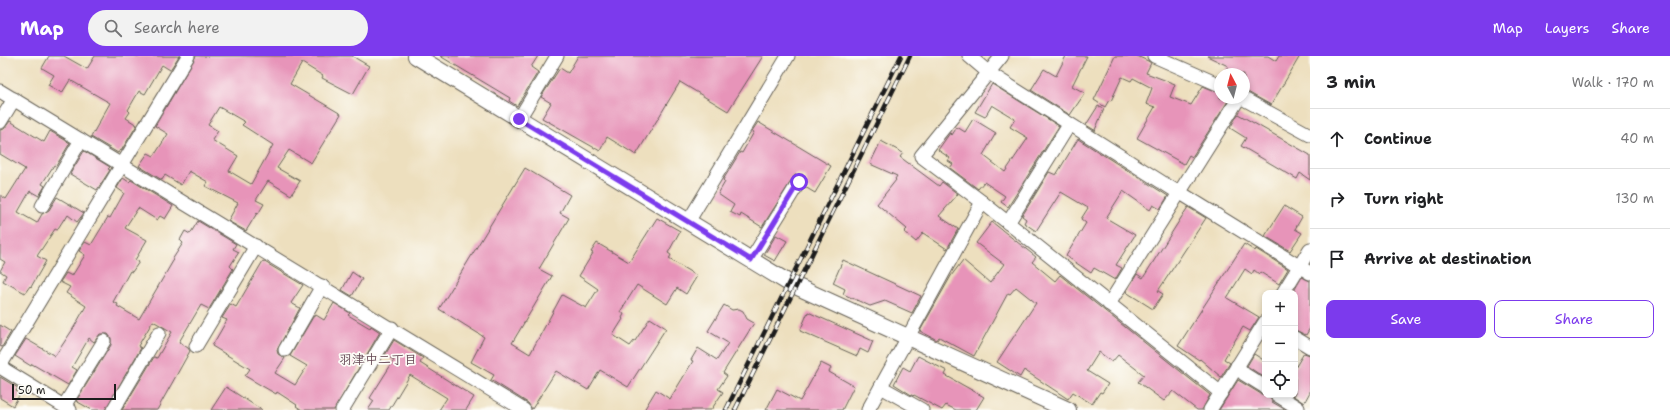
<!DOCTYPE html>
<html lang="en">
<head>
<meta charset="utf-8">
<style>
	body { margin:0; font-family:"Shantell Sans","Klee One",sans-serif; background:#f2f2f2; color:#202124 }
	.controls { position:absolute; right:12px; bottom:12px; display:grid; overflow:hidden; border-radius:8px; box-shadow:0 2px 6px #0003 }
	.controls button { width:36px; height:36px; display:grid; place-items:center; padding:0; border:0; border-bottom:1px solid #e0e0e0; background:#fff; color:#202124; font:20px sans-serif }
	.compass { position:absolute; left:1214px; top:12px; width:36px; height:36px; border-radius:50%; background:#fff; box-shadow:0 2px 6px #0003; rotate:353deg }
	.scale { position:absolute; left:12px; bottom:10px; width:104px; box-sizing:border-box; padding-left:4px; border:2px solid #1c1c1c; border-top:0; font-size:11px; line-height:14px; white-space:nowrap; color:#1c1c1c; -webkit-text-stroke:3px #fdfcf7; paint-order:stroke }
	.stop { position:absolute; width:12px; height:12px; margin:-9px; border:3px solid #7c3aed; border-radius:50%; background:#fff }
	.stop.end { background:#7c3aed; border-color:#fff; box-shadow:0 1px 4px #0008 }
	.list { margin:0; padding:0; list-style:none }
	h2 { display:flex; justify-content:space-between; align-items:center; height:52px; margin:0; padding:0 16px; font-size:17px }
	h2 small { font-size:13px; font-weight:400; color:#757577 }
	.list li { display:grid; grid-template-columns:26px 1fr auto; gap:12px; align-items:center; box-sizing:border-box; height:60px; padding:0 16px; border-top:1px solid #e0e0e0 }
	.list b { display:block; font-size:15px; white-space:nowrap }
	.list em { font-size:13px; font-style:normal; color:#757577 }
	.actions { display:flex; gap:8px; padding:12px 16px }
	.actions a { flex:1; padding:9px 0; border:1px solid #7c3aed; border-radius:8px; text-align:center; font-size:14px; color:#7c3aed }
	.actions .main { background:#7c3aed; color:#fff }
	.icon { flex:none; width:22px; height:22px; fill:none; stroke:currentColor; stroke-width:2; stroke-linecap:round; stroke-linejoin:round }
	.map { position:relative; flex:none; width:1310px; height:354px; overflow:hidden }
	header { display:flex; align-items:center; gap:24px; box-sizing:border-box; height:56px; padding:0 20px; background:#7c3aed; color:#fff }
	header strong { font-size:19px }
	nav { display:flex; gap:22px; margin-inline-start:auto; font-size:14px }
	.search { width:280px; height:36px; background:#f2f2f2; display:flex; align-items:center; gap:10px; box-sizing:border-box; padding:0 14px; border-radius:22px; color:#757577; font-size:15px }
	main { display:flex }
	aside { flex:1; background:#fff }
	.map>svg:first-child { display:block }
	.building { fill:#e794b9; fill-rule:evenodd }
	.lines { fill:none; stroke-linecap:round; stroke-linejoin:round }
	.minor-casing { stroke:#656055; stroke-width:15 }
	.tertiary-casing { stroke:#656055; stroke-width:18 }
	.minor { stroke:#fff; stroke-width:13 }
	.tertiary { stroke:#fff; stroke-width:16 }
	.rail-casing { stroke:#1c1c1c; stroke-width:4.5 }
	.rail { stroke:#fdfcf7; stroke-width:3; stroke-dasharray:9; stroke-linecap:butt }
	.route { stroke:#7c3aed; stroke-width:5 }
	.labels { text-anchor:middle; dominant-baseline:central; stroke-width:3.5; stroke-linejoin:round; paint-order:stroke }
	.neighbourhood-label { font-size:13px; font-weight:bold; fill:#634653; stroke:#fdfcf7 }
</style>
</head>
<body>
<header>
<strong>Map</strong>
<div class="search"><svg class="icon" aria-label="search" viewBox="0 0 24 24"><circle cx="10" cy="10" r="6"/><path d="M15 15l6 6"/></svg>Search here</div>
<nav><a>Map</a><a>Layers</a><a>Share</a></nav>
</header>
<main>
<div class="map">
<svg width="1310" height="354" viewBox="0 0 1310 354">
	<rect width="100%" height="100%" fill="#fdfcf7"/>
	<filter id="ink" filterUnits="userSpaceOnUse"><feTurbulence type="fractalNoise" baseFrequency=".025" numOctaves="2"/><feDisplacementMap in="SourceGraphic" scale="8" xChannelSelector="R" yChannelSelector="G"/><feConvolveMatrix kernelMatrix="1 2 1 2 8 2 1 2 1" color-interpolation-filters="sRGB"/></filter>
	<filter id="wash" filterUnits="userSpaceOnUse"><feTurbulence type="fractalNoise" baseFrequency=".012" numOctaves="4" result="noise"/><feDisplacementMap in="SourceGraphic" scale="16" xChannelSelector="R" yChannelSelector="G"/><feGaussianBlur stdDeviation="0.9" result="paint"/><feColorMatrix in="noise" values="0 0 0 0 0 0 0 0 0 0 0 0 0 0 0 0 0 1.4 0 .05"/><feComposite in="paint" operator="in"/></filter>
	<g filter="url(#wash)">
		<rect width="100%" height="100%" fill="#eddfbe"/>
		<g id="blocks">
			<g class="building">
				<polygon points="49,0 64,0 87,13 95,0 179,0 170,14 162,9 145,38 139,35 128,54 130,56 126,62 137,69 121,95 120,94 118,97 91,81 110,47 70,24 62,37 48,29 54,19 42,12"/>
				<path d="M196,0h156l17,10 -16,28 -31,-16 1,-2 -21,-13 -12,21 51,30 -30,49 -22,-13 -12,18 23,13 -9,14 -23,-14 -12,19 8,4 -6,10 -1,-1 -11,18 -18,-10 10,-18 -33,-17 3,-4 -19,-11 -8,14 -16,-10 -3,5 -23,-14 9,-13 6,3 14,-22 -13,-8zM219,51l26,15 -3,3 31,20 -22,39 -22,-13 9,-15 -26,-16 6,-9 -10,-6z"/>
				<polygon points="440,0 538,0 531,11 538,16 517,50 509,45 510,42"/>
				<polygon points="578,0 763,0 728,55 680,26 636,99 607,81 600,95 542,62 551,47 541,41 560,12 568,17"/>
				<polygon points="1066,0 1087,0 1072,30 1085,37 1070,59 1031,34 1044,13 1056,20"/>
				<polygon points="1115,0 1137,0 1148,5 1151,7 1146,17 1175,28 1170,41 1191,49 1203,30 1220,37 1220,42 1230,42 1192,101 1189,99 1184,108 1137,82 1155,51 1146,48 1152,32 1133,22 1131,25 1122,21 1111,45 1109,44 1105,51 1094,44"/>
				<polygon points="1207,0 1268,0 1276,5 1279,0 1300,0 1271,49 1244,34 1244,18 1224,18 1228,10"/>
				<polygon points="992,28 1059,70 1008,151 1001,146 1005,140 984,126 978,133 950,112 953,108 948,105 950,102 938,94 950,77 952,79 957,71 965,76 973,63 996,77 983,99 1005,116 1028,82 1010,71 1015,63 992,49 985,61 975,56"/>
				<polygon points="1098,50 1104,53 1095,74 1096,75 1086,69"/>
				<polygon points="1238,58 1310,99 1310,124 1300,117 1297,123 1241,90 1246,82 1230,72"/>
				<polygon points="10,65 44,86 50,75 70,87 56,110 54,109 42,128 45,130 39,140 30,135 18,156 37,167 42,158 49,154 57,141 84,157 77,166 68,159 65,164 64,163 57,174 55,173 37,200 46,205 31,231 30,230 25,237 3,225 6,219 0,215 5,206 0,203 0,139 6,143 25,113 0,98 0,74 4,73"/>
				<polygon points="758,66 831,110 815,137 805,131 807,126 804,119 799,118 795,119 762,171 741,158 740,161 730,156 734,149 718,138 725,126 723,124 740,96 742,97 754,76 752,75"/>
				<polygon points="1078,83 1168,140 1160,153 1153,149 1150,154 1123,135 1106,162 1135,179 1116,209 1122,212 1115,224 1094,212 1091,217 1066,200 1086,167 1081,163 1088,152 1061,136 1036,175 1024,167 1026,163 1022,160 1049,116 1056,119"/>
				<polygon points="881,85 903,97 900,101 939,130 942,126 958,138 939,160 958,173 947,193 923,177 916,186 904,176 907,173 877,148 896,124 895,123 897,120 870,108"/>
				<polygon points="84,95 110,111 108,113 110,114 97,134 70,118"/>
				<polygon points="525,112 570,139 560,157 569,162 539,213 552,220 512,287 530,298 562,239 586,252 598,233 579,220 593,197 591,196 597,187 629,206 657,162 680,175 668,197 671,199 669,203 697,220 686,238 677,232 667,248 637,229 620,256 624,258 622,262 623,263 613,279 630,290 634,285 635,285 650,262 666,272 628,331 600,314 588,334 556,315 532,353 528,347 491,324 494,319 471,306 484,281 439,253"/>
				<polygon points="123,122 129,126 131,124 173,150 165,163 160,160 157,164 138,152 125,172 147,184 135,204 139,206 132,216 130,215 113,246 118,248 117,250 139,263 173,205 172,204 183,187 180,184 185,175 190,178 198,165 236,188 233,193 239,196 230,210 233,213 209,253 201,249 179,286 188,292 190,295 157,354 122,354 154,301 157,302 172,276 153,265 138,290 141,292 105,354 92,354 76,345 111,289 111,282 108,278 100,278 94,286 89,282 72,311 77,314 68,329 32,308 31,310 15,300 26,283 55,300 73,273 86,250 66,237 70,231 60,226 66,217 72,220 85,199 79,195 85,186 91,189 108,161 110,162 124,137 117,132"/>
				<polygon points="1284,150 1302,161 1295,173 1302,177 1290,195 1265,180"/>
				<polygon points="1188,151 1206,162 1158,235 1163,238 1153,253 1126,236 1137,218 1143,222"/>
				<polygon points="992,166 1036,201 1032,206 1055,225 1060,219 1210,339 1202,354 1197,354 1173,335 1164,345 1138,326 1144,319 1118,299 1112,306 1099,296 1087,315 1108,328 1102,337 1100,336 1092,348 1073,336 1068,343 1024,314 1020,321 997,306 1036,247 1016,231 1010,238 1008,237 974,300 939,281 937,284 920,275 951,220 963,204 990,227 1004,208 976,187"/>
				<polygon points="776,179 787,185 775,205 764,199"/>
				<polygon points="1244,188 1255,195 1256,193 1288,213 1279,228 1260,216 1259,218 1254,214 1252,218 1245,213 1227,242 1259,261 1250,275 1243,271 1224,303 1230,307 1221,321 1200,303 1199,304 1178,290"/>
				<polygon points="843,204 921,240 912,257 885,245 870,250 843,238 845,233 833,227"/>
				<polygon points="263,205 303,229 291,247 300,252 277,294 278,298 285,302 275,317 295,329 307,310 290,300 313,261 316,259 324,264 334,247 350,257 348,259 370,272 371,270 380,276 334,354 302,354 296,350 297,349 277,336 276,338 245,320 250,313 212,290 227,264 222,262 231,248 236,251"/>
				<polygon points="352,216 362,223 352,240 342,234"/>
				<polygon points="1302,221 1310,225 1310,272 1306,279 1295,274 1295,233"/>
				<polygon points="724,249 732,254 739,253 743,255 747,263 754,267 723,317 727,320 718,333 723,336 711,354 644,354 656,334 670,343 693,305 691,304 698,292 717,304 728,287 708,275"/>
				<polygon points="808,256 873,285 868,297 860,293 857,300 800,275"/>
				<polygon points="0,269 11,276 2,291 0,290"/>
				<polygon points="394,284 423,302 420,307 474,341 466,354 439,354 447,342 410,319 389,354 368,354 374,345 370,342 394,304 385,299"/>
				<polygon points="1304,297 1310,299 1310,336 1304,347 1292,339 1295,339 1295,312"/>
				<polygon points="1254,298 1265,305 1265,322 1247,310"/>
				<polygon points="918,300 947,315 945,319 984,341 976,354 956,354 946,349 942,354 914,339 913,340 894,328 903,311 910,315"/>
				<polygon points="821,307 831,312 829,316 854,330 842,354 766,354 777,333 800,345"/>
				<polygon points="0,321 18,332 16,335 20,338 13,350 0,342"/>
				<polygon points="1238,324 1261,338 1269,339 1272,346 1286,354 1219,354"/>
				<polygon points="226,331 262,354 211,354"/>
			</g>
		</g>
	</g>
	<g filter="url(#ink)">
		<use href="#blocks" fill-opacity="0" stroke="#656055" stroke-width="1"/>
		<g class="lines">
			<g class="minor-casing">
				<g id="minor">
					<polyline points="969,0 989,17 1179,137"/>
					<polyline points="1002,0 921,100 982,146 1221,337"/>
					<polyline points="1154,0 1220,29"/>
					<polyline points="0,35 524,354"/>
					<polyline points="1242,42 1310,79"/>
					<polyline points="519,63 557,0"/>
					<polyline points="0,66 14,43"/>
					<polyline points="1179,136 1310,217"/>
					<polyline points="42,150 81,84"/>
					<polyline points="688,166 788,0"/>
					<polyline points="1008,167 1069,69"/>
					<polyline points="751,204 799,126"/>
					<polyline points="1283,237 1310,193"/>
					<polyline points="1109,248 1239,42"/>
					<polyline points="1295,282 1310,291"/>
					<polyline points="196,290 256,190"/>
					<polyline points="285,294 322,230"/>
					<polyline points="0,310 188,0"/>
					<polyline points="1237,310 1244,318 1265,331"/>
					<polyline points="0,311 70,354"/>
					<polyline points="881,331 922,354"/>
					<polyline points="1277,339 1298,352"/>
					<polyline points="64,350 104,285"/>
					<polyline points="113,354 159,277"/>
					<polyline points="342,354 392,272"/>
					<polyline points="868,354 982,146"/>
					<polyline points="1210,354 1265,266"/>
				</g>
			</g>
			<g class="tertiary-casing">
				<polyline id="tertiary" points="416,0 789,227 1068,354"/>
			</g>
			<use href="#minor" class="minor"/>
			<use href="#tertiary" class="tertiary"/>
			<g class="rail-casing">
				<g id="rail">
					<polyline points="726,354 901,0"/>
					<polyline points="735,354 910,0"/>
				</g>
			</g>
			<use href="#rail" class="rail"/>
		</g>
	</g>
	<g class="lines" filter="url(#ink)">
		<polyline class="route" points="519,63 751,204 799,126"/>
	</g>
	<g class="labels">
		<g class="neighbourhood-label">
			<text x="378" y="303">羽津中二丁目</text>
		</g>
	</g>
</svg>
<div class="controls">
<button>+</button>
<button>−</button>
<button><svg class="icon" aria-label="locate" viewBox="0 0 24 24"><circle cx="12" cy="12" r="6"/><path d="M12 2v4M12 18v4M2 12h4M18 12h4"/></svg></button>
</div>
<svg class="compass" viewBox="-18 -18 36 36"><path d="M0-13l5 13h-10z" fill="#e53935"/><path d="M0 13l5-13h-10z" fill="#757577"/></svg>
<div class="scale">50 m</div>
<div class="stop" style="left:799px;top:126px"></div>
<div class="stop end" style="left:519px;top:63px"></div>
</div>
<aside>
<h2>3 min<small>Walk · 170 m</small></h2>
<ul class="list">
<li><svg class="icon" aria-label="ahead" viewBox="0 0 24 24"><path d="M12 20V5M6 11l6-6 6 6"/></svg><div><b>Continue</b></div><em>40 m</em></li>
<li><svg class="icon" aria-label="right" viewBox="0 0 24 24"><path d="M7 20v-9h11M14 6l5 5-5 5"/></svg><div><b>Turn right</b></div><em>130 m</em></li>
<li><svg class="icon" aria-label="arrive" viewBox="0 0 24 24"><path d="M6 21V4h12l-3 4 3 4H6"/></svg><div><b>Arrive at destination</b></div></li>
</ul>
<div class="actions"><a class="main">Save</a><a>Share</a></div>
</aside>
</main>
</body>
</html>
